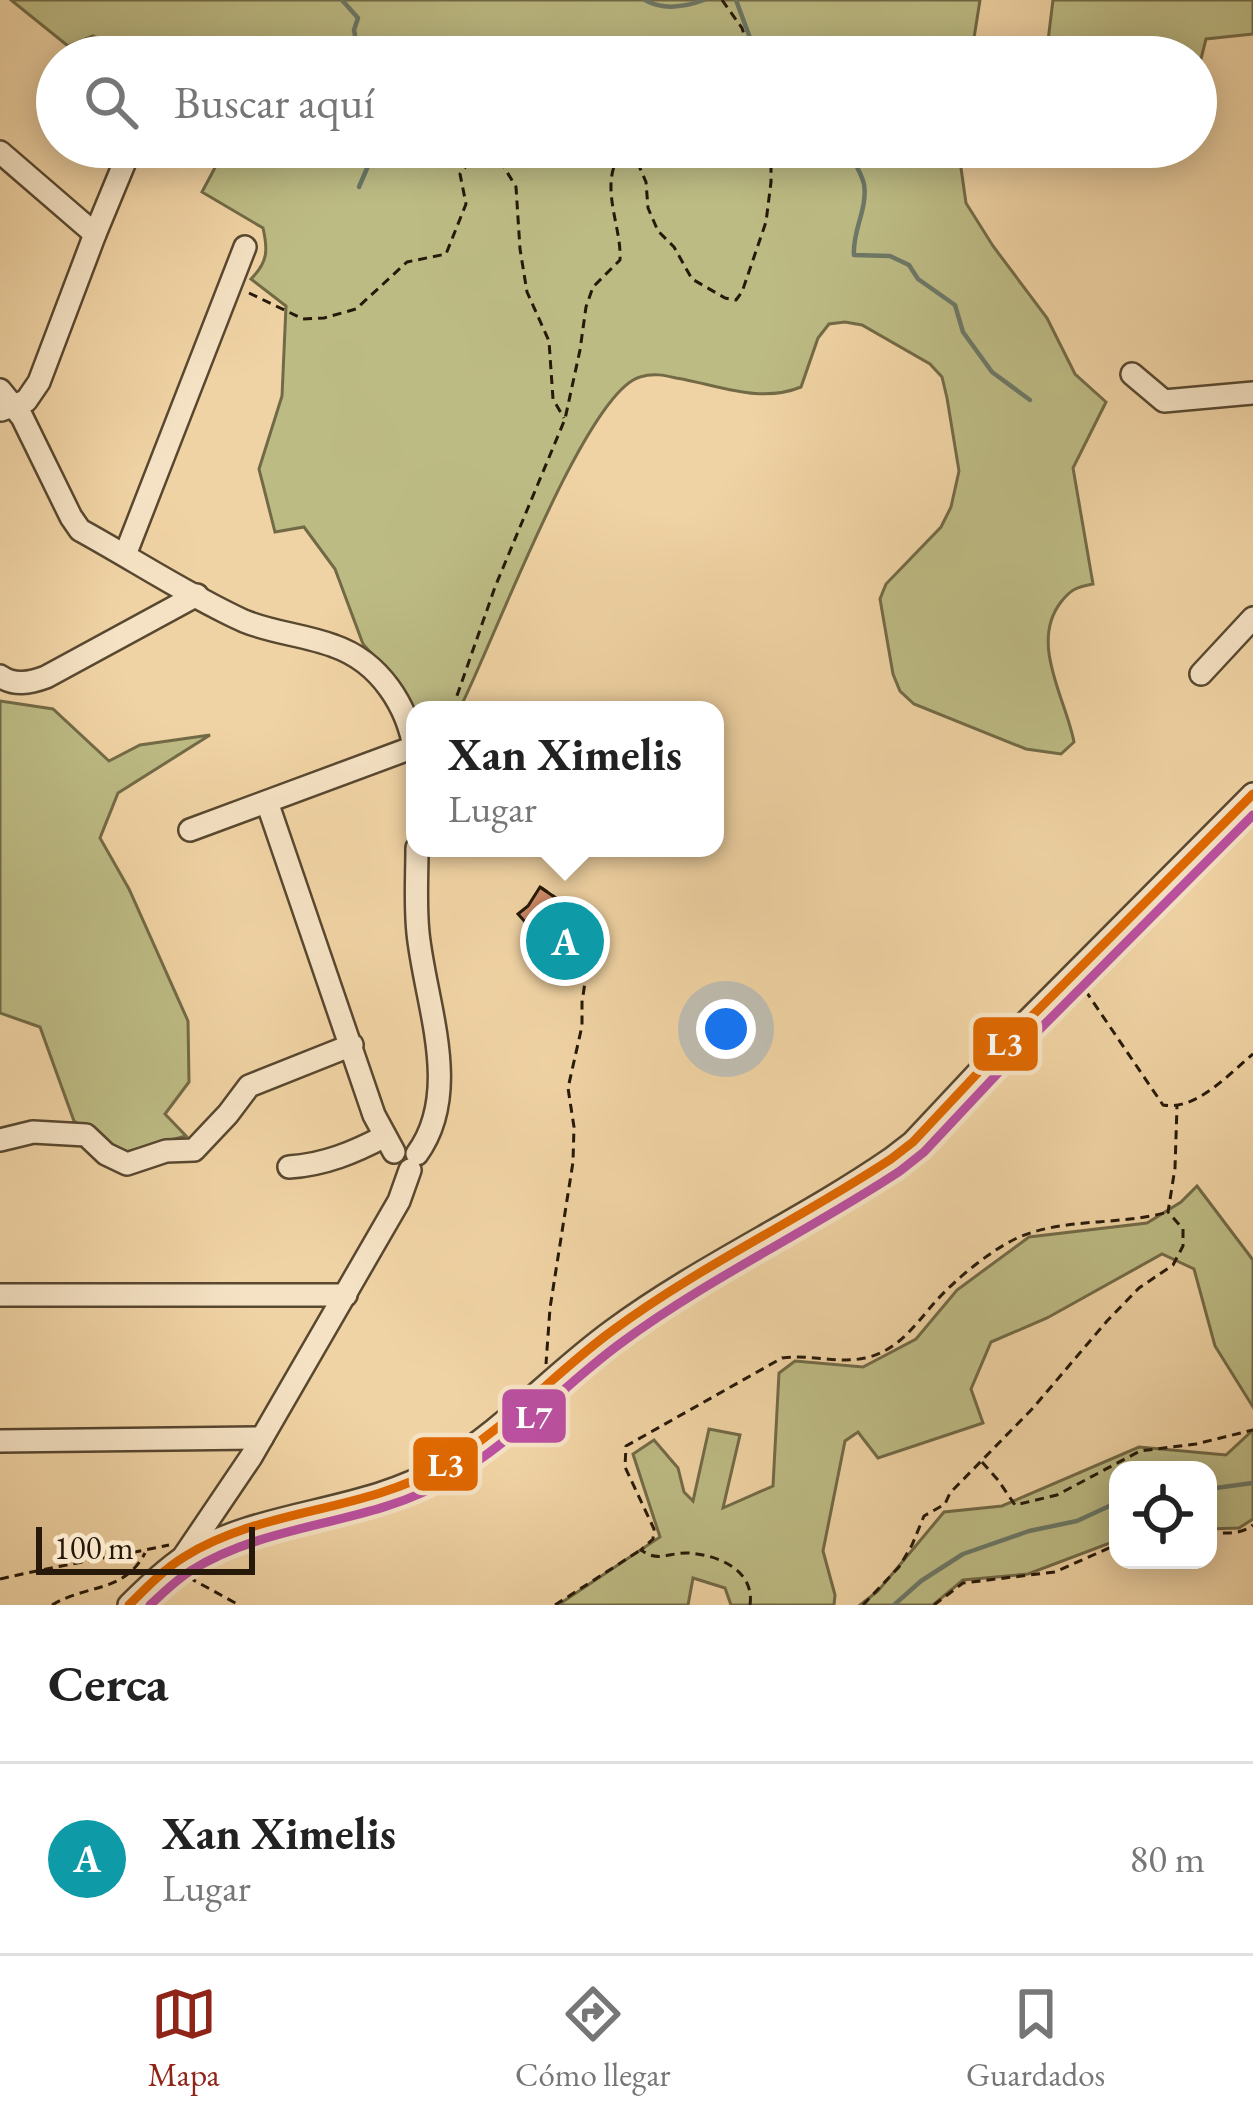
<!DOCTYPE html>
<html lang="es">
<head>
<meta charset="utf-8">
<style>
	body { margin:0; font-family:"EB Garamond",serif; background:#f2f2f2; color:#222 }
	.controls { position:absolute; right:36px; bottom:36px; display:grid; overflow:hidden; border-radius:24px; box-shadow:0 6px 30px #0003 }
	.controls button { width:108px; height:108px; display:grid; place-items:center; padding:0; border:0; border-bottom:3px solid #e0e0e0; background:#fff; color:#222; font:60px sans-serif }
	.scale { position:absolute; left:36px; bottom:30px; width:219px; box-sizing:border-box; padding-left:12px; border:6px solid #261909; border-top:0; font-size:33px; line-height:42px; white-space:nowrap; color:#261909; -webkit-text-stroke:9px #f5e2c4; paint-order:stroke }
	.you { position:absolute; left:726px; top:1029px; width:42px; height:42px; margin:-30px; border:9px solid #fff; border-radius:50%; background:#1a73e8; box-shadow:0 0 0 18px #1a73e833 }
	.badge { display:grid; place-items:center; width:78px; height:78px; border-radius:50%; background:#8f2418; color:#fff; font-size:39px; font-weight:700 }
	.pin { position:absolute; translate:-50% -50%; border:6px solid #fff; box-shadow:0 3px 12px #0006 }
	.popup { position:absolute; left:406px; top:701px; width:318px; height:156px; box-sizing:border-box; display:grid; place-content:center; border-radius:24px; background:#fff; filter:drop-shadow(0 3px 9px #0005); font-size:39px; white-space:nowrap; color:#767676 }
	.popup b { font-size:45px; color:#222 }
	.popup::after { content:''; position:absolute; left:50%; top:100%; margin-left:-24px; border:24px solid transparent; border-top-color:#fff }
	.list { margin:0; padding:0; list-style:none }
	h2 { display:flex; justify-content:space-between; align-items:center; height:156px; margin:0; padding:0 48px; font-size:51px }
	h2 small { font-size:39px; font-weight:400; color:#767676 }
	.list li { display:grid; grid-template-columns:78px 1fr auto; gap:36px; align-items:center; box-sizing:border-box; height:192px; padding:0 48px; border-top:3px solid #e0e0e0 }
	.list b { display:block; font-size:45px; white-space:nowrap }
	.list p { margin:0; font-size:39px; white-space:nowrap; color:#767676 }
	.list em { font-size:39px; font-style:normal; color:#767676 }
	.icon { flex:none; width:66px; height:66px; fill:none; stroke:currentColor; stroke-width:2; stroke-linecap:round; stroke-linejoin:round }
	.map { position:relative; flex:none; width:1253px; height:1605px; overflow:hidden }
	.search { position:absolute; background:#fff; box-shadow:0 6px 30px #0003; left:36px; right:36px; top:36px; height:132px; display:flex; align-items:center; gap:30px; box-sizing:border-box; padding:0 42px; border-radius:66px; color:#767676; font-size:45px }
	.sheet { height:348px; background:#fff }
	nav { display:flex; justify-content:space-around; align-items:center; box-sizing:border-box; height:168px; border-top:3px solid #e0e0e0; background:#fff; font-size:33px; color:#767676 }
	nav a { display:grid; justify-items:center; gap:6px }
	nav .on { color:#8f2418 }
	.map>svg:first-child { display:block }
	.green { fill:#bdbb84; stroke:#726a46; stroke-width:3 }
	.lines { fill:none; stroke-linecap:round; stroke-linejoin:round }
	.stream { stroke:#6c7867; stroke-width:4.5 }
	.building { fill:#d18c69; stroke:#261909; stroke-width:3 }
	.minor-casing { stroke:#584830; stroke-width:26 }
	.path { stroke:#261909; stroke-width:3; stroke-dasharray:9 6; stroke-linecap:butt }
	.minor { stroke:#f5e2c4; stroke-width:21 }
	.bus-1-casing { stroke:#f5e2c4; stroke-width:18 }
	.bus-2-casing { stroke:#f5e2c4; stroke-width:18 }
	.bus-1 { stroke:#df6801; stroke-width:9 }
	.bus-2 { stroke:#bb50a0; stroke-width:9 }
	.line-badge { stroke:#f5e2c4; stroke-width:4.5 }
	.badge-label { font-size:33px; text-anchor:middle; font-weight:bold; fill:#fff }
</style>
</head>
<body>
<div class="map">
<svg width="1253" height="1605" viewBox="0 0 1253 1605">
	<rect width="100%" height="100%" fill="#f0d3a4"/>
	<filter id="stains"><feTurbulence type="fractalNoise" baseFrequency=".00167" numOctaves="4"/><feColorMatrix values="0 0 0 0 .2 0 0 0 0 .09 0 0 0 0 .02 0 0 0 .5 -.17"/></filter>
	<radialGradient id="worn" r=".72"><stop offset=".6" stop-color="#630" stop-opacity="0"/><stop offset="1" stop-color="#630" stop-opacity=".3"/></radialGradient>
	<g class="green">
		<polygon points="11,0 980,0 971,57 140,57 93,36 68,46"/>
		<polygon points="1053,0 1253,0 1253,34 1206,39 1196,79 1196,57 1046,57"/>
		<path d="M226,147h732l8,56 27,43 54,72 28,56 31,28 -33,66 20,116c-16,3 -22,5 -32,18 -32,41 5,97 13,140l-13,12 -35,-5 -112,-45 -14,-13 -7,-17 -13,-75 6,-15 55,-57 10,-20 8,-36 -12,-73 -5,-21 -12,-13 -68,-39 -17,-3 -16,2 -11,14 -17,49c-42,17 -82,-2 -125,-9 -12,-3 -23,-5 -36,-1 -55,15 -150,274 -181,333h-44v6l-15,-31 -37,-41 -28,-75 -31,-42 -29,5 -16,-63 23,-73 4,-90 -35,-27c17,-17 17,-29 12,-51l-61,-36z"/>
		<polygon points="0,701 53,709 109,761 140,745 210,735 118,793 100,838 129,889 188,1021 189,1082 165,1114 186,1136 122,1153 74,1121 40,1027 0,1013"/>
		<polygon points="1197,1186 1253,1260 1253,1407 1215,1346 1194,1269 1162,1254 1047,1318 991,1342 971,1389 983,1423 878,1458 858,1432 845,1441 823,1551 835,1595 834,1605 731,1605 725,1588 693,1578 688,1605 558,1605 660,1537 633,1454 654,1440 678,1468 684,1492 693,1501 709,1429 740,1435 723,1508 773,1486 779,1373 795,1361 863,1367 916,1339 957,1290 1029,1237 1147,1223 1181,1202"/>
		<polygon points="1253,1430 1253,1519 1239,1528 1208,1529 1208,1470 1118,1470 1118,1540 1028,1574 963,1580 933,1605 860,1605 878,1591 944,1512 1002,1506 1139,1447 1226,1455"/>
	</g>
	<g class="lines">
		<g class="stream">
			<polyline points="342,0 358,18 354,30 359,57"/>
			<path d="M645,0c19,11 40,7 59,0"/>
			<polyline points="736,0 757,57"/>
			<path d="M846,147c6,12 15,24 18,37 4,25 -12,47 -10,71l36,1 19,9 9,14 37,26 8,27 29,40 38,28"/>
			<polyline points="359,187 371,159 373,147"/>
			<polyline points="1208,1489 1253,1483"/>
			<polyline points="894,1605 921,1581 963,1554 1029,1531 1077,1521 1118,1502"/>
		</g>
	</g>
	<polygon class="building" points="540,887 556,898 583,933 592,950 587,967 578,981 518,914 528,906"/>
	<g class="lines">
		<g class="minor-casing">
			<g id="minor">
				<polyline points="0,152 95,234"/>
				<polyline points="1132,374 1164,401 1253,393"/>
				<path d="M0,390l22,27 49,100 9,13c53,29 109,66 164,91 29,12 61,14 90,25 46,16 74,60 81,106"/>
				<polyline points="1,410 26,401 39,382 95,234 131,147"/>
				<polyline points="125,555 245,247"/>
				<polyline points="1201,674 1253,618"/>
				<path d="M0,676c14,10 30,7 46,1l151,-82"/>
				<polyline points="267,802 374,1115 394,1152"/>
				<polyline points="190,830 414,747"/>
				<path d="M417,848c0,28 -2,57 1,85 7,70 45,158 -1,221"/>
				<polyline points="0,1140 33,1132 86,1135 106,1154 127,1164 166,1151 194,1150 228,1114 249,1086 352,1045"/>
				<path d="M289,1167c35,-2 66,-15 96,-31"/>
				<polyline points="1,1295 346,1295"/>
				<polyline points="0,1441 262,1438"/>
				<polyline points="184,1556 251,1457 399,1201 410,1170"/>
				<path d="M129,1605c16,-16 36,-35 55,-48 77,-48 179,-43 257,-90 63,-37 112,-93 171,-136 88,-65 189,-110 279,-172l22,-17 105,-112 235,-236"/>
			</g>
		</g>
		<g class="path">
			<polyline points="722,0 742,28 751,57"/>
			<path d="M497,152c41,3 81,23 119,4"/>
			<polyline points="249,293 303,319 324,318 356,309 407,262 446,254 466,204 460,174 469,162 495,152 516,187 520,249 527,292 549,341 553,399 564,418"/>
			<path d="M452,710l43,-123 70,-168 15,-69 6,-43 7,-20 27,-27c2,-34 -22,-75 1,-107l15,6 10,23 2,26 10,23 16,16 18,32 33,19 11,2 6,-8 24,-70 5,-40v-35"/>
			<polyline points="540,887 556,898 583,933 592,950 592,962 586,976 582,1002 582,1026 568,1088 574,1127 573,1162 550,1308 546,1364"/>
			<path d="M1085,990l78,115c33,6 66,-31 90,-51"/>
			<polyline points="982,1462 998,1480 1015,1505 1057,1495 1140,1451 1196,1444 1253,1430"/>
			<path d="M1208,1531c16,3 32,4 45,-6"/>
			<polyline points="188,1577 239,1605"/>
			<path d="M0,1579c56,-13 113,-22 169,-34"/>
			<path d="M52,1605c35,-21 72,-12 93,-52"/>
			<polyline points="555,1605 639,1551"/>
			<path d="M750,1605c5,-35 -32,-50 -61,-52 -20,-1 -30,10 -48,-3l12,-11 1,-10 -29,-62 1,-21 156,-88c28,-4 56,6 83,0 33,-7 50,-33 70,-56 21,-23 52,-49 80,-63 47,-22 104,-13 153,-27"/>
			<polyline points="863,1605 899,1567 912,1545 924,1516 945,1504 950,1493 1033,1408 1107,1321 1139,1288 1173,1265 1183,1246 1183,1229 1168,1212 1175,1168 1177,1106"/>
			<polyline points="934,1605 963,1583 1055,1572 1118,1544"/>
		</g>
		<use href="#minor" class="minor"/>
		<g class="bus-1-casing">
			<path id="bus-1" d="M129,1605c17,-17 34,-35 55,-48 78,-49 177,-44 257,-90 63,-36 112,-93 171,-136 88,-65 188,-112 279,-172l22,-17 105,-112 235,-236"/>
		</g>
		<g class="bus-2-casing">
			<path id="bus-2" d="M150,1605c13,-12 27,-26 42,-35 79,-49 178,-44 257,-91 64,-36 113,-93 172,-136 88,-65 188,-112 279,-172l24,-19 105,-112 224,-225"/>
		</g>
		<use href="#bus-1" class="bus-1"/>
		<use href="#bus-2" class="bus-2"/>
	</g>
	<g class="line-badge">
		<rect x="971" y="1015" width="69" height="58" rx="12" fill="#df6801"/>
		<rect x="500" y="1387" width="68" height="58" rx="12" fill="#bb50a0"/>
		<rect x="411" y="1435" width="69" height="58" rx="12" fill="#df6801"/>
	</g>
	<g class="badge-label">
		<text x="1005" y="1055">L3</text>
		<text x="534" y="1428">L7</text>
		<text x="446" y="1476">L3</text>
	</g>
	<rect width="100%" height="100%" filter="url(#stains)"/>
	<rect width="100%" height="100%" fill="url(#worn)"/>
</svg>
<div class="controls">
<button><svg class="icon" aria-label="locate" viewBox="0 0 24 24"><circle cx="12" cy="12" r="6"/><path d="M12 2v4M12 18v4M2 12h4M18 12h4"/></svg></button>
</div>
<div class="scale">100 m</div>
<div class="you"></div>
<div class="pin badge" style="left:565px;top:941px;background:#0f9aa8">A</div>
<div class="popup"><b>Xan Ximelis</b>Lugar</div>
<div class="search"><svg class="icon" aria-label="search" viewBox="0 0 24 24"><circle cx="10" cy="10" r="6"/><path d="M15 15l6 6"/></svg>Buscar aquí</div>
</div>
<section class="sheet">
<h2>Cerca<small></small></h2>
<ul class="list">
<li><span class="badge" style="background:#0f9aa8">A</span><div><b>Xan Ximelis</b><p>Lugar</p></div><em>80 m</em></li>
</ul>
</section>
<nav>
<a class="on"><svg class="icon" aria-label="map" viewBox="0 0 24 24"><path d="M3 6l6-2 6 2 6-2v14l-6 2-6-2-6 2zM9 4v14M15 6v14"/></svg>Mapa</a>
<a><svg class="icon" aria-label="directions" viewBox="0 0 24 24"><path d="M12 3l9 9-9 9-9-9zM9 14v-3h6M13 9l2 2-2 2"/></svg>Cómo llegar</a>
<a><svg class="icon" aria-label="saved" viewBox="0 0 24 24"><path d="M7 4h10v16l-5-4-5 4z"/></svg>Guardados</a>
</nav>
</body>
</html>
